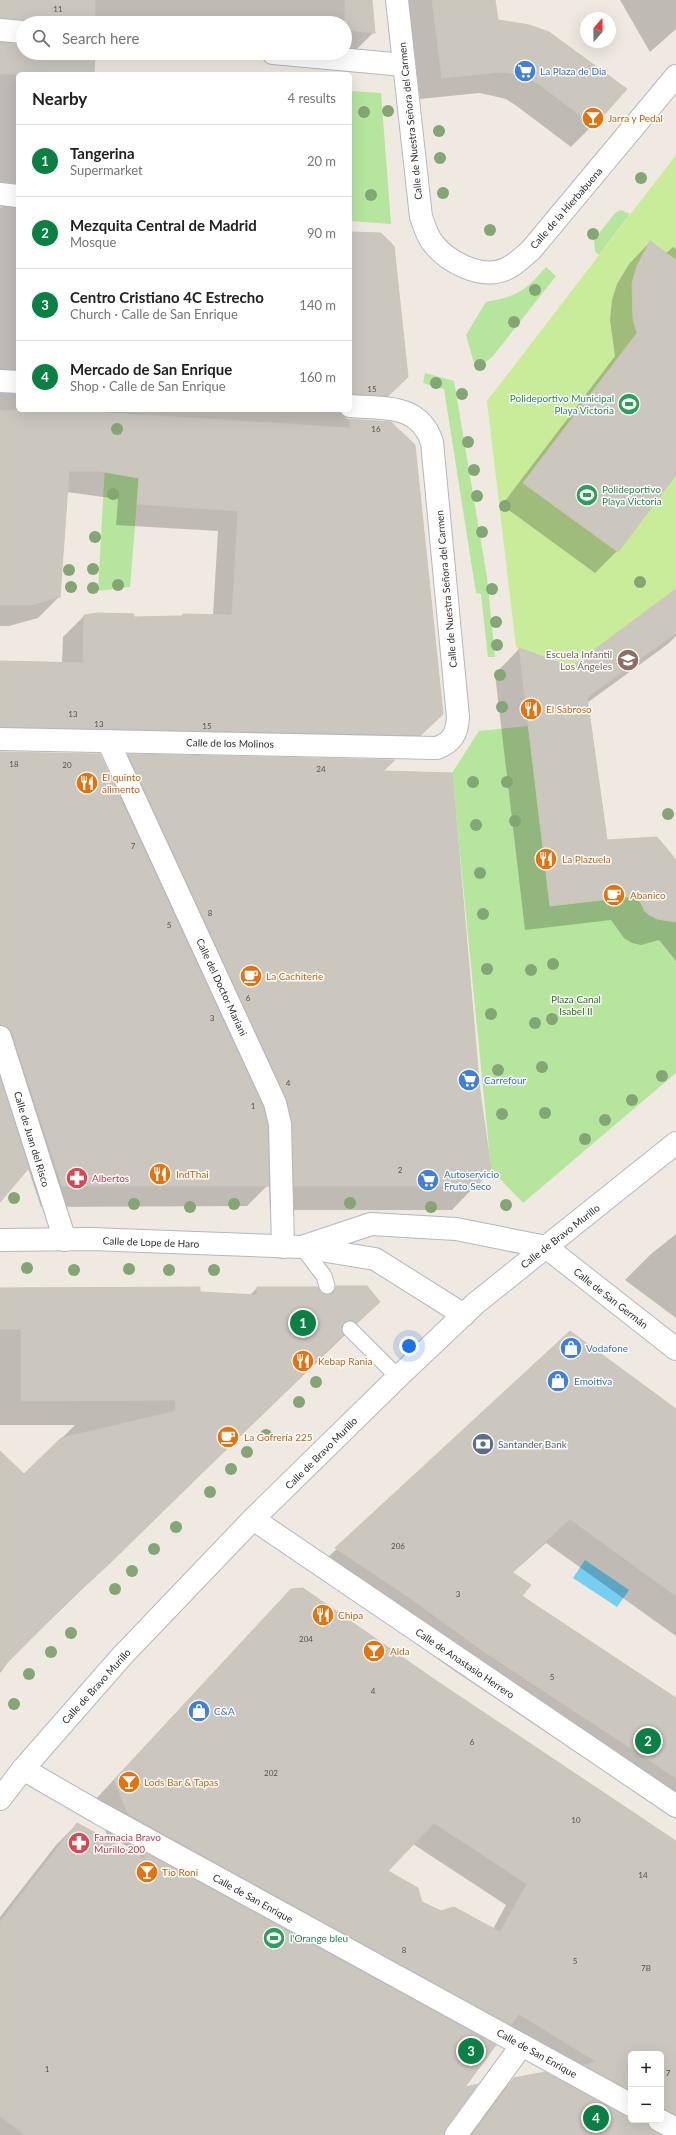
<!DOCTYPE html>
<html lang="en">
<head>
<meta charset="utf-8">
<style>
	body { margin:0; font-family:Lato,sans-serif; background:#f6f6f6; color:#202124 }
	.controls { position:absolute; right:12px; bottom:12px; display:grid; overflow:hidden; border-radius:6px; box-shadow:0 4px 16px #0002 }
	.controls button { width:36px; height:36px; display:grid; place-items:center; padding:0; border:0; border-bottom:1px solid #e0e0e0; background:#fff; color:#202124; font:20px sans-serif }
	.compass { position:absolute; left:580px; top:12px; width:36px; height:36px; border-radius:50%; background:#fff; box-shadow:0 4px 16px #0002; rotate:20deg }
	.you { position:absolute; left:409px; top:1346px; width:14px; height:14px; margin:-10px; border:3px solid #fff; border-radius:50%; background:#1a73e8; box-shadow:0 0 0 6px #1a73e833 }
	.badge { display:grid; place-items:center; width:26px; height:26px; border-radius:50%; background:#0b8043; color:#fff; font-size:13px; font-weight:700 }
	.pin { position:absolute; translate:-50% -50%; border:2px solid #fff; box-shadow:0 1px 4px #0006 }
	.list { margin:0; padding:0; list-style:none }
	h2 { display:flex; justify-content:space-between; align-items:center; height:52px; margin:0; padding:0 16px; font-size:17px }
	h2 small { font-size:13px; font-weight:400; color:#757577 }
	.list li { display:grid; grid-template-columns:26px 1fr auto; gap:12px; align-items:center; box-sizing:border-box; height:72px; padding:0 16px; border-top:1px solid #e0e0e0 }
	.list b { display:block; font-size:15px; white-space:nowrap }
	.list p { margin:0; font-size:13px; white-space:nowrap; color:#757577 }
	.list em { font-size:13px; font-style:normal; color:#757577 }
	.icon { flex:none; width:22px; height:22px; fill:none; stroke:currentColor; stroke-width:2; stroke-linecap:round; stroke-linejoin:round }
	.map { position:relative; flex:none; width:676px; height:2135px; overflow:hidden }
	.search { position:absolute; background:#fff; box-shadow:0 4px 16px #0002; left:16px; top:16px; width:336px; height:44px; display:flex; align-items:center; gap:10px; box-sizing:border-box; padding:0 14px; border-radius:22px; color:#757577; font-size:15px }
	.panel { position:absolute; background:#fff; box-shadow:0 4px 16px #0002; left:16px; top:72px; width:336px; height:340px; border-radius:6px }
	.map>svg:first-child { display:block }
	.green { fill:#b6e59e }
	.pitch { fill:#c9ec9a }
	.water { fill:#75cff0 }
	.shadow { fill:#0003; fill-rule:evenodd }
	.building { fill:#cbc7bf; stroke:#cbc5ba; fill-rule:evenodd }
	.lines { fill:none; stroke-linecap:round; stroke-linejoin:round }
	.lane-casing { stroke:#b4b7c1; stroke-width:17 }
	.street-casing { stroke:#b4b7c1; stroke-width:24 }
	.secondary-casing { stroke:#b4b7c1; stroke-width:24 }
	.lane { stroke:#fff; stroke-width:15 }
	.street { stroke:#fff; stroke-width:22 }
	.secondary { stroke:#fff; stroke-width:22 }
	.tree { fill:#84a574 }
	.labels { text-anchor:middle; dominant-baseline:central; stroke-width:3; stroke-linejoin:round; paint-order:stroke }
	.number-label { font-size:8px; fill:#555452 }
	.shop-label { font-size:10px; fill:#366cbe; stroke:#fff; text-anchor:start }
	.food-label { font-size:10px; fill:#c56008; stroke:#fff; text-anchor:start }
	.street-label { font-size:10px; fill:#2e2e2e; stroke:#fff }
	.leisure-label { font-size:10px; fill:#27864d; stroke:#fff; text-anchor:start }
	.education-label { font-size:10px; fill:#785e54; stroke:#fff; text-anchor:end }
	.park-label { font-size:10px; fill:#2c6e1b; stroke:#fff }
	.health-label { font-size:10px; fill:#be3a42; stroke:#fff; text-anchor:start }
	.service-label { font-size:10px; fill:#4e5e75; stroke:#fff; text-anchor:start }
</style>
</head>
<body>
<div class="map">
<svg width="676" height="2135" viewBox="0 0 676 2135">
	<rect width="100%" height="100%" fill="#efe9e1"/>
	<g class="green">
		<polygon points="350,91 381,93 391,224 350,221"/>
		<polygon points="621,210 630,214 599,255 595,251 594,240 615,213"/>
		<path d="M546,267l10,9 -63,80 -17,14 -10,-35 20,-33c32,-6 39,-11 60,-35z"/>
		<polygon points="425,373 454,381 487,577 495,657 488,657 481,594 476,593 444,389 423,383"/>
		<polygon points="108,412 144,414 130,587 98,591"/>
		<polygon points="528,726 550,906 641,895 643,911 657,919 676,917 676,1073 523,1203 491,1169 452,773 479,731"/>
	</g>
	<polygon class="pitch" points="676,155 676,589 571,667 516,647 487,401"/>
	<polygon class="water" points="585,1560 629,1590 617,1607 573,1578"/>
	<g class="shadow">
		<polygon points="0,0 371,0 374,32 353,53 345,53 345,23 23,23 23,53 94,53 93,74 18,74 18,410 350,410 350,232 407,377 366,417 342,415 348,419 390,423 421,735 399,756 0,748 0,661 62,663 63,637 84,616 133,618 180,617 183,615 213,615 218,531 116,525 118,499 67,492 59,597 38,618 9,626 0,626 0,207 3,208 0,206"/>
		<polygon points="408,0 494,0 497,21 593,125 571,147 518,107 506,99 493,96 479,93 420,99"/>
		<polygon points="620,0 676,0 676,29 650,52"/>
		<polygon points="650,242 665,254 673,247 676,249 676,474 617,551 595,573 502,505 615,356 610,320 612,300 617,284 629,264"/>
		<polygon points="676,596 676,636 668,644 587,703 606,841 676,861 676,961 659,940 641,945 632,943 624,938 611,920 525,930 495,674 519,649 571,668"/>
		<polygon points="0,753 109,775 128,755 393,761 382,772 476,1185 452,1210 270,1210 269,1184 247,1206 41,1207 28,1168 0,1198"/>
		<polygon points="676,1234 676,1318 625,1280 651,1254"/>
		<polygon points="336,1287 379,1302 12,1657 0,1673 0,1452 24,1476 75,1425 0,1425 0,1289 250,1295 257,1288 320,1293 325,1296"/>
		<polygon points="570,1332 676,1411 676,1636 546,1543 512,1573 520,1597 676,1699 676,1819 456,1672 383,1620 312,1572"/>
		<path d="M270,1612l168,71 238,160v292h-209l26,-35 21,-21 52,5 7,-7 -74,-42 -8,8 -28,45 -18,40 -1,7h-444v-218l56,-72 21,-21 61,33 3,-3 -34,-19 -13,-34zM413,1844l93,61 -13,24 -52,-17 -20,-9 -35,-32zM631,2054h30v66h-30z"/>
	</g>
	<g class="building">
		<polygon points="0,0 95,0 95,23 31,23 24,20 0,18"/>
		<polygon points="345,0 372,0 375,33 345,30"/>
		<polygon points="432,0 495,0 498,20 529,25 549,32 627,89 594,126 540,85 528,78 516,74 502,72 442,78"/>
		<polygon points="0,43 23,44 23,53 95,53 94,74 0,74"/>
		<polygon points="350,232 381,233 394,246 408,377 388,396 350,394"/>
		<polygon points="650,241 676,260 676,475 618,552 523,483 637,333 633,319 632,283 637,266"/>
		<polygon points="0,410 82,411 350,428 350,419 391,422 415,445 443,714 421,735 0,727 0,661 83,663 84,615 98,613 134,614 134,617 182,616 183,614 232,615 238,511 137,504 139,478 99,471 69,471 60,597 31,605 0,605"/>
		<polygon points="676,589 676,633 587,697 607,840 657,837 676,860 676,922 657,919 648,914 636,896 550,906 519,648 571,667"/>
		<polygon points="0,752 100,754 263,1107 268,1126 269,1186 62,1186 12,1033 8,1028 0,1025"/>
		<polygon points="128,754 395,760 383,771 452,773 480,1092 491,1169 477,1186 294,1186 292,1124 286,1098"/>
		<polygon points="0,1078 29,1168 0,1202"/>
		<polygon points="336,1286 367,1286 380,1302 357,1323 352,1320 344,1322 341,1327 343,1335 109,1564 61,1608 0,1670 0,1451 24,1474 61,1438 176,1411 175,1400 21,1401 21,1329 0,1329 0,1288 200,1287 200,1292 257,1295 257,1287 318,1287 321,1292 325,1295 333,1292"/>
		<polygon points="570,1331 676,1409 676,1596 570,1519 512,1572 531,1585 522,1596 676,1698 676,1778 480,1649 407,1596 335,1548"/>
		<path d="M303,1588l135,94 238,159v274l-15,-7v-54h-30v37l-47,-26 13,-3 -78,-48 -8,11 -383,-211 -14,-34 177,-191zM434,1823l93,61 -27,48 -46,-25 -13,4 -19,-9 -4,-14 -30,-17z"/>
		<polygon points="77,1823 146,1860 142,1851 496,2045 465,2087 478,2084 446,2128 444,2135 25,2135 0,2116 0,1922"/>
		<polygon points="545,2072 631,2117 631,2120 647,2120 649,2127 661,2135 472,2135 514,2078"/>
	</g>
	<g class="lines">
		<g class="lane-casing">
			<g id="lane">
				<polyline points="302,1247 324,1276 327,1286"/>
				<polyline points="350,1329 398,1377"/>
			</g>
		</g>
		<g class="street-casing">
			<g id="street">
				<path d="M397,0l24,217c3,8 6,18 11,25 15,20 49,38 74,27 9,-4 17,-12 25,-19l145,-174"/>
				<polyline points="0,30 23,32"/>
				<polyline points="273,53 404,65"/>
				<polyline points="0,194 18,196"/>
				<polyline points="0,381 18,382"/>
				<path d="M0,739l437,9c16,-6 20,-15 21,-31l-26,-275c-13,-39 -48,-33 -82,-36"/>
				<polyline points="108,741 275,1103 280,1124 283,1247"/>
				<polyline points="0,1037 65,1240"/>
				<polyline points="253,1519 676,1806"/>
				<polyline points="23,1769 99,1813 631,2105"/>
				<polyline points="659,2120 676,2129"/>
				<polyline points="456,2135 522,2045"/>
			</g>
		</g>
		<g class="secondary-casing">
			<g id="secondary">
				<polyline points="0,1240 91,1239 302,1247 375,1259 464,1315"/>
				<polyline points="305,1246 371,1224 456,1229 546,1247 676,1349"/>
				<polyline points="0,1799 23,1769 122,1656 253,1519 398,1377 476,1303 676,1143"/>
			</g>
		</g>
		<use href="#lane" class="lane"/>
		<use href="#street" class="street"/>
		<use href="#secondary" class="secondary"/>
	</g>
	<g class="tree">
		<circle cx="388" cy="111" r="6"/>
		<circle cx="364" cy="112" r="6"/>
		<circle cx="439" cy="131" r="6"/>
		<circle cx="440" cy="158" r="6"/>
		<circle cx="641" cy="178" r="6"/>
		<circle cx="443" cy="193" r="6"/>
		<circle cx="371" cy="195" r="6"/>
		<circle cx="490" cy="230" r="6"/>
		<circle cx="593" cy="234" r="6"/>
		<circle cx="535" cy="290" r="6"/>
		<circle cx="514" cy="322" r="6"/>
		<circle cx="480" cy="365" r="6"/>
		<circle cx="436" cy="383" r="6"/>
		<circle cx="462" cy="394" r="6"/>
		<circle cx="117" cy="429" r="6"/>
		<circle cx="468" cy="442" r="6"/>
		<circle cx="474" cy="470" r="6"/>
		<circle cx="113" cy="494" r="6"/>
		<circle cx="477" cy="496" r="6"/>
		<circle cx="505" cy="506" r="6"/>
		<circle cx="482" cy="532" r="6"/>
		<circle cx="95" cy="537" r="6"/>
		<circle cx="93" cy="569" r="6"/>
		<circle cx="69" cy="570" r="6"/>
		<circle cx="640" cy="582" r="6"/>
		<circle cx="118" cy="585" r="6"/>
		<circle cx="71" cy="587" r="6"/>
		<circle cx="93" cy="588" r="6"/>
		<circle cx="492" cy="589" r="6"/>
		<circle cx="496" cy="622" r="6"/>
		<circle cx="497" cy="645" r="6"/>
		<circle cx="500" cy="675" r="6"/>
		<circle cx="502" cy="707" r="6"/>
		<circle cx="473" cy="782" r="6"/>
		<circle cx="507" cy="782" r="6"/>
		<circle cx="668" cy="814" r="6"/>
		<circle cx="515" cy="821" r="6"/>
		<circle cx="476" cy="825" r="6"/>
		<circle cx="480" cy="873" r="6"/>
		<circle cx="483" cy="914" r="6"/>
		<circle cx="553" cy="964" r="6"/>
		<circle cx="487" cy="969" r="6"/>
		<circle cx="531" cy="970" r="6"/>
		<circle cx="491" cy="1014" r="6"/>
		<circle cx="552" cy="1019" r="6"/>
		<circle cx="535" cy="1023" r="6"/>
		<circle cx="542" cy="1067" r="6"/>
		<circle cx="498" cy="1070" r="6"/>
		<circle cx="662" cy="1076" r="6"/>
		<circle cx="632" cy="1100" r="6"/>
		<circle cx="545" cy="1113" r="6"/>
		<circle cx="502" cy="1114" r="6"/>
		<circle cx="605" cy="1120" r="6"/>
		<circle cx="585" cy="1139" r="6"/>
		<circle cx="14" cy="1198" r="6"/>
		<circle cx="350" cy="1203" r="6"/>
		<circle cx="134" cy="1204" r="6"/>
		<circle cx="234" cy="1204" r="6"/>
		<circle cx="506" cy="1205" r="6"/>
		<circle cx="190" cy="1207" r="6"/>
		<circle cx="431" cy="1207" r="6"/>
		<circle cx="27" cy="1268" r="6"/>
		<circle cx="129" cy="1269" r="6"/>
		<circle cx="74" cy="1270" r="6"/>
		<circle cx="169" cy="1270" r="6"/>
		<circle cx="214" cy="1270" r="6"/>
		<circle cx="316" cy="1382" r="6"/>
		<circle cx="299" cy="1402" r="6"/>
		<circle cx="266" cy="1435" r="6"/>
		<circle cx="247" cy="1452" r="6"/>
		<circle cx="231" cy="1469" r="6"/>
		<circle cx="210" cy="1492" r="6"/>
		<circle cx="176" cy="1527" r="6"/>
		<circle cx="154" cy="1549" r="6"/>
		<circle cx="132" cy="1571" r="6"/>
		<circle cx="115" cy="1589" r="6"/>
		<circle cx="71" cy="1633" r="6"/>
		<circle cx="51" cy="1652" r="6"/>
		<circle cx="29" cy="1674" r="6"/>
		<circle cx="14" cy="1704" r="6"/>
	</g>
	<defs>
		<g id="supermarket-disc" transform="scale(1.15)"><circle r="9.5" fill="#3f7fe0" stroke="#fff"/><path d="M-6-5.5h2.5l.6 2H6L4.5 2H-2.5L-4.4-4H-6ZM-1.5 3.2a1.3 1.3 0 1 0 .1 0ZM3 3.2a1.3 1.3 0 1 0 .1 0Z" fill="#fff"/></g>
		<g id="bar-disc" transform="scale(1.15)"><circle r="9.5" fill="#e8710a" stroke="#fff"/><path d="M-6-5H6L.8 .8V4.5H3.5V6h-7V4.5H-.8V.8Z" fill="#fff"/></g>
		<g id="stadium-disc" transform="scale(1.15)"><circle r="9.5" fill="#2e9e5b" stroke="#fff"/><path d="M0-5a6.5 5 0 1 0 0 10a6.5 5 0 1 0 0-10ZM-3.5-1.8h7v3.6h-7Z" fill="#fff"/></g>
		<g id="school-disc" transform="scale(1.15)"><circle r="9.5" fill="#8d6e63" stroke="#fff"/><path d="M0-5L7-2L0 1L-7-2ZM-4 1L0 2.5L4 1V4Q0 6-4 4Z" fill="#fff"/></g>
		<g id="restaurant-disc" transform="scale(1.15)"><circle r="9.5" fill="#e8710a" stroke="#fff"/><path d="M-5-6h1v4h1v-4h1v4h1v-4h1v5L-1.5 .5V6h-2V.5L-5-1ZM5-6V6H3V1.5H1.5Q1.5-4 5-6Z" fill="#fff"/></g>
		<g id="cafe-disc" transform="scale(1.15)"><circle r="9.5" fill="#e8710a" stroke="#fff"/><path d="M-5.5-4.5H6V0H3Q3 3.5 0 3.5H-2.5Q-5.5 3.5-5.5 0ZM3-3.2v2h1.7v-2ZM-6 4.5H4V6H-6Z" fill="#fff"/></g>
		<g id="pharmacy-disc" transform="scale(1.15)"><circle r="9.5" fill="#e0444e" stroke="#fff"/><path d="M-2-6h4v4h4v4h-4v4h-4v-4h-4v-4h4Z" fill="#fff"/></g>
		<g id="shop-disc" transform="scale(1.15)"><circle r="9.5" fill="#3f7fe0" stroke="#fff"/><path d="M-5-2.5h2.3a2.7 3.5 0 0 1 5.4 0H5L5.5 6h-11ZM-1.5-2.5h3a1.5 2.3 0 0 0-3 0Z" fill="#fff"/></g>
		<g id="bank-disc" transform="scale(1.15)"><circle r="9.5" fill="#5c6f8a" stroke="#fff"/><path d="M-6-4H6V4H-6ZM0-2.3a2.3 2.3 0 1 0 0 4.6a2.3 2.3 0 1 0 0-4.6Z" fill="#fff"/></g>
	</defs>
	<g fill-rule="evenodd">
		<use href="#supermarket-disc" x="525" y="71"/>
		<use href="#bar-disc" x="593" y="118"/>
		<use href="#stadium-disc" x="629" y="404"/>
		<use href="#stadium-disc" x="587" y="495"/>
		<use href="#school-disc" x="628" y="660"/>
		<use href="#restaurant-disc" x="531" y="709"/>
		<use href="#restaurant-disc" x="87" y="783"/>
		<use href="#restaurant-disc" x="546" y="859"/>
		<use href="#cafe-disc" x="614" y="895"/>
		<use href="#cafe-disc" x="251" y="976"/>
		<use href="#supermarket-disc" x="469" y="1080"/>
		<use href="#restaurant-disc" x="160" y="1174"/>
		<use href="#pharmacy-disc" x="77" y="1178"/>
		<use href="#supermarket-disc" x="428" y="1180"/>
		<use href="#shop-disc" x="571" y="1348"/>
		<use href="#restaurant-disc" x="303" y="1361"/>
		<use href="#shop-disc" x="558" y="1381"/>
		<use href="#cafe-disc" x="228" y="1437"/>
		<use href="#bank-disc" x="483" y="1444"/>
		<use href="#restaurant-disc" x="323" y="1615"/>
		<use href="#bar-disc" x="374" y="1651"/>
		<use href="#shop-disc" x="199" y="1711"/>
		<use href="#bar-disc" x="129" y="1782"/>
		<use href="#pharmacy-disc" x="79" y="1843"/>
		<use href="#bar-disc" x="147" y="1872"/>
		<use href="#stadium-disc" x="274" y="1938"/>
	</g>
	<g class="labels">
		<g class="number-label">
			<text x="58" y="9">11</text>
			<text x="372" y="389">15</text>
			<text x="376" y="429">16</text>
			<text x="73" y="714">13</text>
			<text x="99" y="724">13</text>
			<text x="207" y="726">15</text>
			<text x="14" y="764">18</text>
			<text x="67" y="765">20</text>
			<text x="321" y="769">24</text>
			<text x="133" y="846">7</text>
			<text x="210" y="913">8</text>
			<text x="169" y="925">5</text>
			<text x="248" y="998">6</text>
			<text x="212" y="1018">3</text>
			<text x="288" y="1083">4</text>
			<text x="253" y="1106">1</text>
			<text x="400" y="1170">2</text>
			<text x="398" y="1546">206</text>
			<text x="458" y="1594">3</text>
			<text x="306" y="1639">204</text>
			<text x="552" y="1677">5</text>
			<text x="373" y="1691">4</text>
			<text x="472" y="1742">6</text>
			<text x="271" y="1773">202</text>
			<text x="576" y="1820">10</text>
			<text x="643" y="1875">14</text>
			<text x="404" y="1950">8</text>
			<text x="575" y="1961">5</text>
			<text x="646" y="1968">7B</text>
			<text x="47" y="2069">1</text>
			<text x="668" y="2073">7</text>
		</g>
		<g class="shop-label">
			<text x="540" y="71">La Plaza de Dia</text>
			<text x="484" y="1080">Carrefour</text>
			<text x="444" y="1174">Autoservicio<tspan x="444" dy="12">Fruto Seco</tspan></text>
			<text x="586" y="1348">Vodafone</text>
			<text x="574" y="1381">Emoitiva</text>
			<text x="214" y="1711">C&amp;A</text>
		</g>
		<g class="food-label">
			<text x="608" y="118">Jarra y Pedal</text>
			<text x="546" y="709">El Sabroso</text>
			<text x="102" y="777">El quinto<tspan x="102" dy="12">alimento</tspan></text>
			<text x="562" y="859">La Plazuela</text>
			<text x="630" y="895">Abanico</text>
			<text x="266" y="976">La Cachiterie</text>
			<text x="176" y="1174">IndThai</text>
			<text x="318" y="1361">Kebap Rania</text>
			<text x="244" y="1437">La Gofrería 225</text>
			<text x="338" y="1615">Chipa</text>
			<text x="390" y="1651">Alda</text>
			<text x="144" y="1782">Lods Bar &amp; Tapas</text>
			<text x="162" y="1872">Tio Roni</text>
		</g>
		<g class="street-label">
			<text transform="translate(410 121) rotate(-96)">Calle de Nuestra Señora del Carmen</text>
			<text transform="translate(566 208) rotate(-49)">Calle de la Hierbabuena</text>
			<text transform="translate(446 589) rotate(-95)">Calle de Nuestra Señora del Carmen</text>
			<text transform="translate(230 743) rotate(1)">Calle de los Molinos</text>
			<text transform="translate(222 987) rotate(65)">Calle del Doctor Mariani</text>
			<text transform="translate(32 1139) rotate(73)">Calle de Juan del Risco</text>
			<text transform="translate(560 1236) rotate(-38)">Calle de Bravo Murillo</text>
			<text transform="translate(151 1242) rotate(2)">Calle de Lope de Haro</text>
			<text transform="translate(611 1298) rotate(38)">Calle de San Germán</text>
			<text transform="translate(321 1453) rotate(-45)">Calle de Bravo Murillo</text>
			<text transform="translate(465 1663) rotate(34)">Calle de Anastasio Herrero</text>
			<text transform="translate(96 1686) rotate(-48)">Calle de Bravo Murillo</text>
			<text transform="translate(253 1898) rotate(29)">Calle de San Enrique</text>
			<text transform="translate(537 2053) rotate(29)">Calle de San Enrique</text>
		</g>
		<g class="leisure-label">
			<text x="614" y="398" text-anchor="end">Polideportivo Municipal<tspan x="614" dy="12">Playa Victoria</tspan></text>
			<text x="602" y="489">Polideportivo<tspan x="602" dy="12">Playa Victoria</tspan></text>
			<text x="290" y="1938">l'Orange bleu</text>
		</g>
		<g class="education-label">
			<text x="612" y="654">Escuela Infantil<tspan x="612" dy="12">Los Ángeles</tspan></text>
		</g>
		<g class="park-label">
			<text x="576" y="999">Plaza Canal<tspan x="576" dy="12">Isabel II</tspan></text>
		</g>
		<g class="health-label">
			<text x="92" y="1178">Albertos</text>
			<text x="94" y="1837">Farmacia Bravo<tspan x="94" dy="12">Murillo 200</tspan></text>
		</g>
		<g class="service-label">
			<text x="498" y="1444">Santander Bank</text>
		</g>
	</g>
</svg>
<div class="controls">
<button>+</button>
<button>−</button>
</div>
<svg class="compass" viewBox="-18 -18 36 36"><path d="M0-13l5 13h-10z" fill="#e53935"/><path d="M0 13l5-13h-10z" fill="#757577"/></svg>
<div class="you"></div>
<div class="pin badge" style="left:303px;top:1323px">1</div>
<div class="pin badge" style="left:648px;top:1741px">2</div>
<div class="pin badge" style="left:471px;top:2051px">3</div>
<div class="pin badge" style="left:596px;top:2118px">4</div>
<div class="search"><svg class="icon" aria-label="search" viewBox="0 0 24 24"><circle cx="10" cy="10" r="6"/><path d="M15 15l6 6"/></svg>Search here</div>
<section class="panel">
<h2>Nearby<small>4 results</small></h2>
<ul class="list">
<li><span class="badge">1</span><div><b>Tangerina</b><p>Supermarket</p></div><em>20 m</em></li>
<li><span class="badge">2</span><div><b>Mezquita Central de Madrid</b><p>Mosque</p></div><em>90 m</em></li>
<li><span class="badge">3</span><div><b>Centro Cristiano 4C Estrecho</b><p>Church · Calle de San Enrique</p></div><em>140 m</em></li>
<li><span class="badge">4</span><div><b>Mercado de San Enrique</b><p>Shop · Calle de San Enrique</p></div><em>160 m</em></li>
</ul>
</section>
</div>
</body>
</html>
